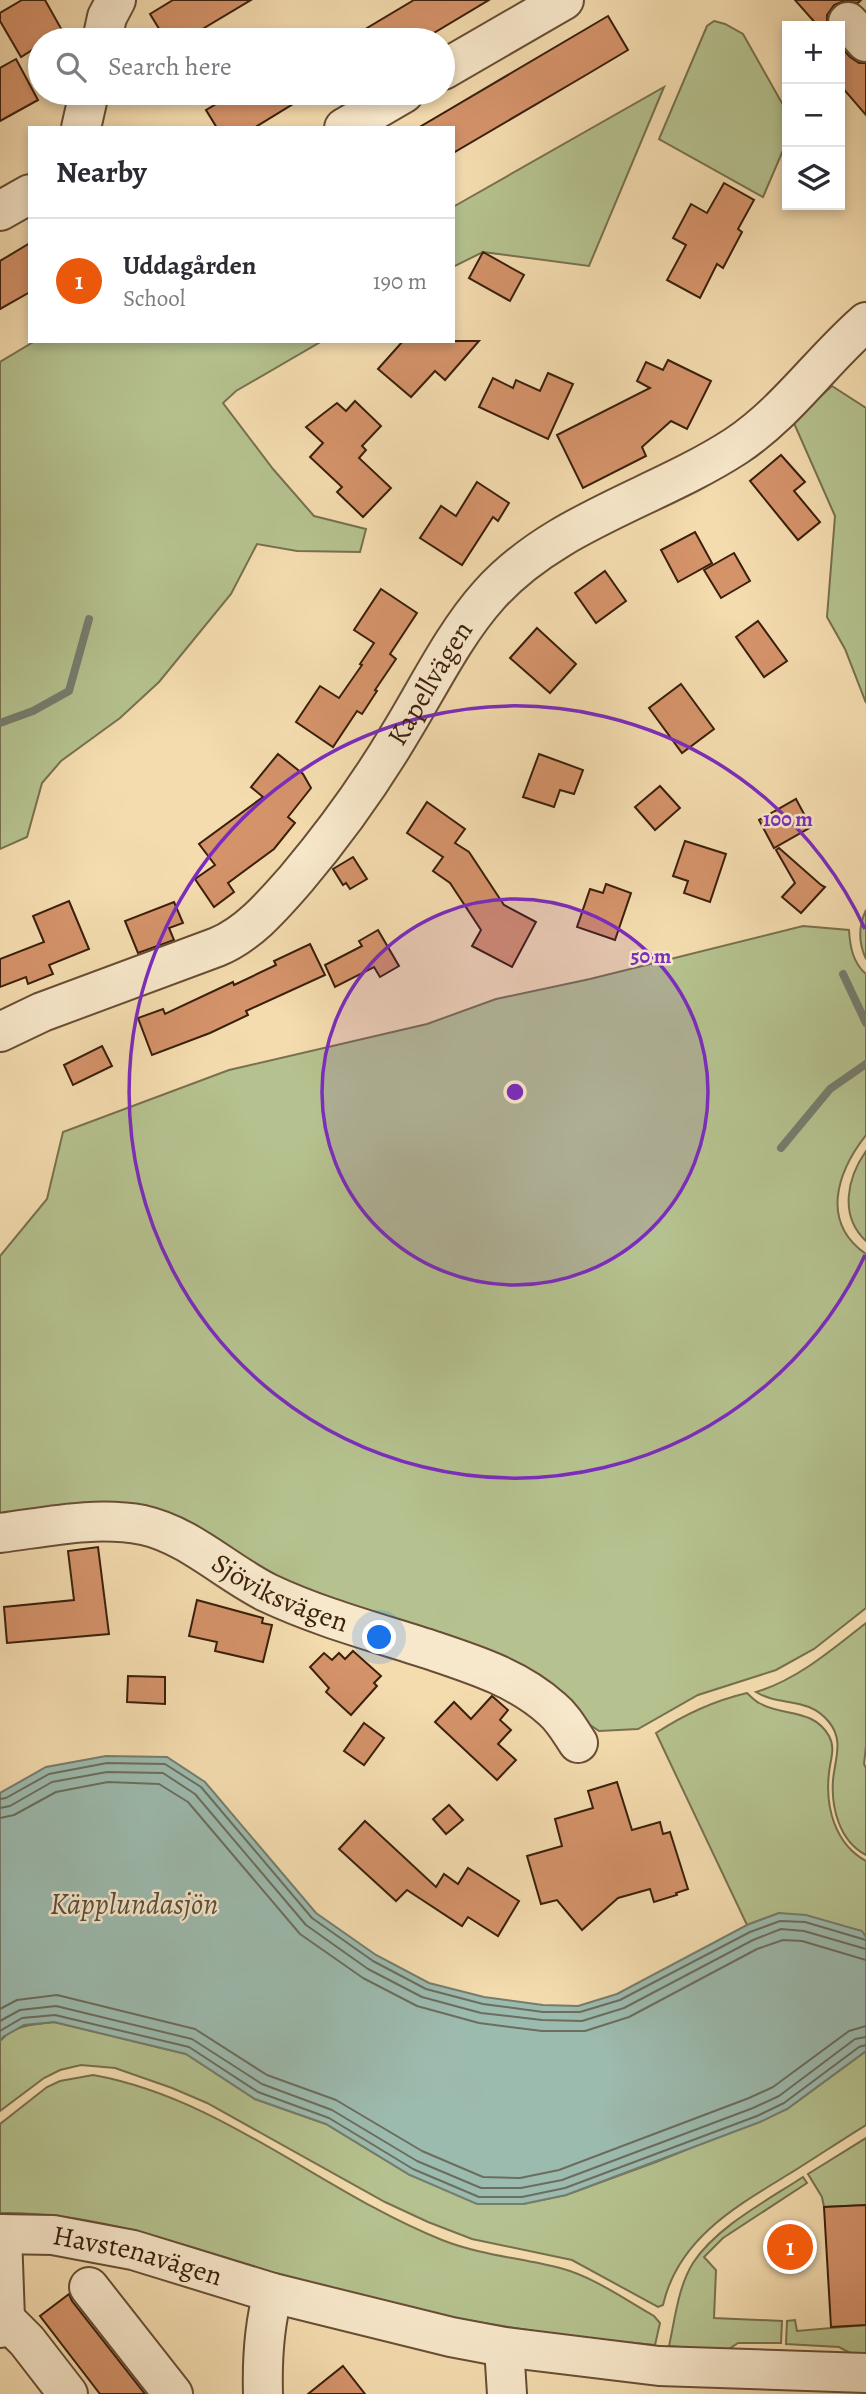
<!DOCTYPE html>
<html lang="en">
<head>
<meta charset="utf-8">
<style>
	body { margin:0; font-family:Alegreya,serif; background:#f7f7f7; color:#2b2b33 }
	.controls { position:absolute; right:21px; top:21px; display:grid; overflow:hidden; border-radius:0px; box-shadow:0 4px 10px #0003 }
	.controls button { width:63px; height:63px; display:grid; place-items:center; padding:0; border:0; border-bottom:2px solid #e1e1e2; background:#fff; color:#2b2b33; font:35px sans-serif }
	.you { position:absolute; left:380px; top:1638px; width:24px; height:24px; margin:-18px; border:5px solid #fff; border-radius:50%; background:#1a73e8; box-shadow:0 0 0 10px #1a73e833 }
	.badge { display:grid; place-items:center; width:46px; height:46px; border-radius:50%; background:#ea580c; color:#fff; font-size:23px; font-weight:700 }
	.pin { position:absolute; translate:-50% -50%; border:4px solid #fff; box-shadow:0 2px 7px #0006 }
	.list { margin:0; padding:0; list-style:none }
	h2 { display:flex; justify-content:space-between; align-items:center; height:91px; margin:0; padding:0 28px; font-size:30px }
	h2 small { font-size:23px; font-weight:400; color:#7c7c81 }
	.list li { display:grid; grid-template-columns:46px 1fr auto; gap:21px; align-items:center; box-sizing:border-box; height:126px; padding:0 28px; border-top:2px solid #e1e1e2 }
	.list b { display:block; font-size:26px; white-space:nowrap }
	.list p { margin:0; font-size:23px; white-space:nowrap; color:#7c7c81 }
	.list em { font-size:23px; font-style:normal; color:#7c7c81 }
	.icon { flex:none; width:38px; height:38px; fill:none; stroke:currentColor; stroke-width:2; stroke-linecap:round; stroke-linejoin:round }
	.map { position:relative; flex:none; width:866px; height:2394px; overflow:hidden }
	.search { position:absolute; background:#fff; box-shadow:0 4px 10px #0003; left:28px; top:28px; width:427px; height:77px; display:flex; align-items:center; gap:18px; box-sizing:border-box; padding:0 24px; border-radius:38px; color:#7c7c81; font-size:26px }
	.panel { position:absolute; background:#fff; box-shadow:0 4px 10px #0003; left:28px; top:126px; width:427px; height:217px; border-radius:0px }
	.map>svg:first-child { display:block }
	.green { fill:#b5c28f; stroke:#78704e; stroke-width:2 }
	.water { fill:#9cbbaf; stroke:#757d6e; stroke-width:2 }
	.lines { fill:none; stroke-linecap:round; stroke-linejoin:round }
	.shore { stroke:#6b6d5e; stroke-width:2 }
	.stream { stroke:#757d6e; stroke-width:8 }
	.building { fill:#d5936a; stroke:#3a1f0c; stroke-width:2 }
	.minor-casing { stroke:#684e35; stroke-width:42 }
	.minor { stroke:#f8e8cb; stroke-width:38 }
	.ring { fill:none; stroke:#7b2cbf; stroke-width:3.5 }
	.labels { text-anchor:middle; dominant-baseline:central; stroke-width:5; stroke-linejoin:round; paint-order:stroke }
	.street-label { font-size:28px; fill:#3a1f0c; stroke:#f8e8cb }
	.water-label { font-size:30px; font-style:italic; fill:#574e3d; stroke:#f8e8cb }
	.centre { fill:#7b2cbf; stroke:#f8e8cb; stroke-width:3.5 }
	.ring-label { font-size:21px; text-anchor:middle; font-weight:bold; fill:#7b2cbf; stroke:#f8e8cb; stroke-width:5; stroke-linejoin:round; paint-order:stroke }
</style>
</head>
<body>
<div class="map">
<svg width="866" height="2394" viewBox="0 0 866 2394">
	<rect width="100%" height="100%" fill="#f4dcaf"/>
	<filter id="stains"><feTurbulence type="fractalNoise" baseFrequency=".00286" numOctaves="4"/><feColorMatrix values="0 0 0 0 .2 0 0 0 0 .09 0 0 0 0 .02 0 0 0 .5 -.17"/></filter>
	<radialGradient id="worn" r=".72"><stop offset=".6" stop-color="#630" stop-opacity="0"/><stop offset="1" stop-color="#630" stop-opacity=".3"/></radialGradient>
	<g class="green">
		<polygon points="714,21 725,24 743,34 787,112 787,141 763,197 659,139 707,26"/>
		<polygon points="664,87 589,266 483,252 453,267 453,207"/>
		<polygon points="35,341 322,341 236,391 223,403 273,469 314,516 366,529 360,552 297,551 257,544 231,594 159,682 120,718 61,761 42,783 27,837 0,849 0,362"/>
		<polygon points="832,386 866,408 866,703 845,649 827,617 835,516 793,421"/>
		<path d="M866,910v49c-8,-17 -8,-32 0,-49z"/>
		<path d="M803,926l46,4c1,17 4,33 17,44v161c-29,37 -46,87 0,119v354l-52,41 -38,21 -78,25 -60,34 -39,2 -60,-41 -143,-58 -225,-105 -171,-3v-268l47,-57 16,-67 166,-62 198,-46 69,-25 94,-20z"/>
		<path d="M866,1151v90c-27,-25 -19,-63 0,-90z"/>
		<path d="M866,1623v123l-2,18 2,4v87c-27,-14 -35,-48 -33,-75 2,-21 11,-40 -4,-58 -21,-26 -49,-15 -73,-30 41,-12 77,-43 110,-69z"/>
		<path d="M747,1693c3,3 8,8 12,10 25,14 54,5 70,33 7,13 1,24 0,37 -4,34 6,71 37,88v76l-5,-6 -82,-18 -32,12 -91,-192c29,-19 57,-32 91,-40z"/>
		<path d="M54,2022l132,32 69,45 71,25 84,51 113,29 43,-9 90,-33 131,-53 79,-58v74c-26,16 -51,33 -77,49 -54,33 -111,65 -126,131l-5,2 -86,-47 -100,-21 -44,-17 -43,-20 -178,-99 -35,-15 -57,-20 -34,-3 -21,5 -16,8 -44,33v-70c13,-16 34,-17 54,-19z"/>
		<path d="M93,2075c129,23 229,117 349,165 38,15 79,18 118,28 34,9 64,31 94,48l6,7 -5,22c-111,-10 -222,-27 -330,-57 -106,-29 -213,-77 -325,-75v-89l47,-37 13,-6z"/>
		<polygon points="866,2138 866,2205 824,2207 822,2197 808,2174"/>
		<path d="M803,2177l4,6 -84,55 -19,19 12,13 -2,48 68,3 -1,22h-43l-12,8 -57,-5c6,-27 9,-59 24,-83 23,-36 75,-63 110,-86z"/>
		<polygon points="795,2320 797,2331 866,2325 866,2354 852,2354 839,2347 786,2344 787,2321"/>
	</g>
	<polygon class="water" points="106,1756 167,1757 205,1782 316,1913 376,1955 429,1983 484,1997 543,2005 578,2006 617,1994 747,1925 779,1913 806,1915 862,1931 866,1937 866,2051 787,2109 760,2122 566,2195 523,2204 477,2204 410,2175 326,2124 255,2099 186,2054 54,2022 24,2025 3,2037 0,2041 0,1793 46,1767"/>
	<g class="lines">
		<g class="shore">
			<polyline points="0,1799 6,1798 49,1774 107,1763 165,1764 201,1787 312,1918 373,1961 426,1989 483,2004 543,2012 580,2012 620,2000 750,1932 780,1921 805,1922 866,1940"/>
			<polyline points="0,1808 10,1806 52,1782 107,1772 163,1773 195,1794 306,1925 368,1969 422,1997 481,2013 542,2020 582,2021 624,2008 753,1940 781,1929 804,1931 866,1949"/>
			<polyline points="0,1818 14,1815 56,1792 108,1782 159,1784 188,1802 300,1934 363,1978 417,2006 479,2023 542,2031 585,2031 629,2017 757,1949 783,1940 802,1941 866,1960"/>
			<polyline points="0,2009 17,2000 57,1995 195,2029 267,2075 336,2100 422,2151 483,2177 520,2178 559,2170 749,2098 773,2087 849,2031 866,2026"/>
			<polyline points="0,2021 20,2010 56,2006 192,2039 262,2084 332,2110 417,2161 481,2188 521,2188 562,2180 753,2108 779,2096 855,2039 866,2037"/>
			<polyline points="0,2031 22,2018 55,2015 189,2047 258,2092 329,2118 413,2169 479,2197 522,2197 565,2188 757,2116 784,2103 859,2047 866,2045"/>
		</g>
		<g class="stream">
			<polyline points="0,723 33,711 69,691 89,619"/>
			<polyline points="843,974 866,1023"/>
			<polyline points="781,1148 830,1089 866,1064"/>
		</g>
	</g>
	<g class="building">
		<polygon points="22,0 45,0 63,32 49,40 40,40 40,45 21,57 0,21 0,13"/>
		<polygon points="173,0 251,0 184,40 166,40 150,14"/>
		<polygon points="414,0 489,0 422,40 347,40"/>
		<polygon points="795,0 861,0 858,3 844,1 834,5 827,15 827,26 818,26"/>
		<polygon points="608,16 628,50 586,75 453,153 453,128 418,128"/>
		<polygon points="840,46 850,57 859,63 866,63 866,115 840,85"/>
		<polygon points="16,59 38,100 0,121 0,68"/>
		<polygon points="235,93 311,93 254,128 217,128 206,110"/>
		<polygon points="724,183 754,200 738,229 742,232 723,268 717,264 700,298 667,280 686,245 673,238 691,204 707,213"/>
		<polygon points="30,243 30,292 0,309 0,261"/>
		<polygon points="483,252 524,275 510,301 469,278"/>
		<polygon points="403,341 479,341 445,380 435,371 411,397 378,369"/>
		<polygon points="668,360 711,381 687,429 671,421 642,447 646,456 583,488 557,435 650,388 637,381 646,362 663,370"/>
		<polygon points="548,373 573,384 548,439 479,407 493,378 513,388 516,380 540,391"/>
		<polygon points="355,401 381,426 362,446 366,450 359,458 391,488 363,517 337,492 342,487 310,457 323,443 306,427 337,403 346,411"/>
		<polygon points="781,455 805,482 794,491 820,522 798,540 750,481"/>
		<polygon points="477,482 509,503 498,521 493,517 462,565 420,538 441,506 456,516"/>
		<polygon points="695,532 712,563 678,582 661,550"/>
		<polygon points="734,553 750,581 721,598 704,570"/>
		<polygon points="605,571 626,601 596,623 575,593"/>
		<polygon points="381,589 417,613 390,654 396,659 375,690 377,691 362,714 357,711 333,747 296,722 320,686 339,698 362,665 360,664 374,643 354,630"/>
		<polygon points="758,621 787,661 764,677 736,637"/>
		<polygon points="537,628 576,664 550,693 510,658"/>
		<polygon points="681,684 714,729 682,753 649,708"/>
		<polygon points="278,754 303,774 311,788 288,817 295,823 274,849 228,883 234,892 214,907 195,879 215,865 199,844 263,797 251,787"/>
		<polygon points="539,754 583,770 574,794 560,790 554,807 523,797"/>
		<polygon points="660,786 680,808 655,830 635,807"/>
		<polygon points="796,799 811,827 774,848 759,820"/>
		<polygon points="427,802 465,829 455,843 469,852 504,905 536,922 512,967 472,946 481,930 450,883 433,871 443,857 407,833"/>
		<polygon points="685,841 726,854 710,902 684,893 688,881 673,876"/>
		<polygon points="779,848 821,885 825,887 801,913 782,897 795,883 776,850"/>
		<polygon points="353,857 367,879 350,889 346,883 343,885 333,869"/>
		<polygon points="606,884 631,893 615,940 577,927 590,889 603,893"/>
		<polygon points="69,901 89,949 49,965 53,974 28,984 26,977 0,987 0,959 44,942 33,916"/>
		<polygon points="174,902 183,923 169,928 174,940 138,953 125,921"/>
		<polygon points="378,930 399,966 380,977 374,967 335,987 325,965 362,946 359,941"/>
		<polygon points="310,944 325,975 246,1011 248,1015 210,1033 152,1055 138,1018 163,1009 165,1014 233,982 234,985 276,965 274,961"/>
		<polygon points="102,1046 112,1066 73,1085 64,1065"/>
		<polygon points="98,1547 109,1634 7,1643 4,1607 74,1600 68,1551"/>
		<polygon points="197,1600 263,1618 262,1623 272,1625 263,1662 215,1651 217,1642 189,1636"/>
		<polygon points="353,1651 381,1676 374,1683 377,1686 351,1715 326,1692 329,1688 310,1667 324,1653 332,1660 339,1653 345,1659"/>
		<polygon points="128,1676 165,1677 165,1704 127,1702"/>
		<polygon points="492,1696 508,1710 500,1720 511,1730 498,1744 516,1760 497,1780 435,1722 454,1702 471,1719"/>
		<polygon points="364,1723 384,1738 364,1765 344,1751"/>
		<polygon points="617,1782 632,1830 660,1822 663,1834 670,1832 688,1889 676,1893 677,1895 654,1902 650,1889 618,1898 582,1930 557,1900 541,1904 527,1856 562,1846 555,1819 593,1808 588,1791"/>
		<polygon points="449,1805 463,1820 446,1834 433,1819"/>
		<polygon points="365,1821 436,1887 444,1874 458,1884 468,1868 519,1901 498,1936 468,1917 462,1926 407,1890 396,1901 339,1849"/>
		<polygon points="866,2205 866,2325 831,2327 824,2207"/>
		<polygon points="69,2294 72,2301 145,2394 100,2394 40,2316"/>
		<polygon points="343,2366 365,2394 308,2394"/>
	</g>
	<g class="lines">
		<g class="minor-casing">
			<g id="minor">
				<polyline points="848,22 866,42"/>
				<polyline points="102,40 107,17 116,0"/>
				<polyline points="443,70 564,0"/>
				<polyline points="81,128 89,93"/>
				<polyline points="344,128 404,93"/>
				<polyline points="0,211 30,194"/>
				<path id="s1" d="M0,1032l42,-20 175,-65c32,-13 57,-43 79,-68 38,-45 72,-92 102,-142 28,-45 55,-102 91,-142 65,-73 167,-97 247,-149 51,-34 85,-85 130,-124"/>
				<path id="s2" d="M0,1533c47,-6 95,-17 143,-8 46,10 84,48 125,68 53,25 111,40 166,58 42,14 85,28 118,58 11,9 18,22 26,34"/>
				<path id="s3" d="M0,2234l53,1 80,15 140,43 178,44 53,10 155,19 207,7"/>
				<polyline points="89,2287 173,2394"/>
				<polyline points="5,2319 27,2341 68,2394"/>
				<polyline points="0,2328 5,2319 2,2234"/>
				<polyline points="504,2347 507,2394"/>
				<path d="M263,2394c-1,-34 1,-68 10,-101"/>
			</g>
		</g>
		<use href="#minor" class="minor"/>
	</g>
	<circle cx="515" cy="1092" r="193" fill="#7b2cbf" fill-opacity=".12"/>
	<g class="ring">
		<circle cx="515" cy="1092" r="193"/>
		<path d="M865 1255A386 386 0 1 1 865 929"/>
	</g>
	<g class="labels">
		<g class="street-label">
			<text stroke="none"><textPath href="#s1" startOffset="576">Kapellvägen</textPath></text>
			<text stroke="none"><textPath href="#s2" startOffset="298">Sjöviksvägen</textPath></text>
			<text stroke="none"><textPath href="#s3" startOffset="140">Havstenavägen</textPath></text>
		</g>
		<g class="water-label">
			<text x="134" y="1904">Käpplundasjön</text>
		</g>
	</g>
	<circle cx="515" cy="1092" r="10" class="centre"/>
	<g class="ring-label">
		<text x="788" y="826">100 m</text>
		<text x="651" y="963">50 m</text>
	</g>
	<rect width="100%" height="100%" filter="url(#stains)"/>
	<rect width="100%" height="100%" fill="url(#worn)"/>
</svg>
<div class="controls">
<button>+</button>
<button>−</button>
<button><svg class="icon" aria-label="layers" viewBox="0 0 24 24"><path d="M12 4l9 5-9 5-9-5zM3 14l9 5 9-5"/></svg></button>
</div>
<div class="you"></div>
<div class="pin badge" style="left:790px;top:2247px">1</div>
<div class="search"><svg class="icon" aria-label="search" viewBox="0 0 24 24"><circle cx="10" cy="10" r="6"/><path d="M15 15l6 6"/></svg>Search here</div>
<section class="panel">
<h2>Nearby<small></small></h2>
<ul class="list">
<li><span class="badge">1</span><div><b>Uddagården</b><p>School</p></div><em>190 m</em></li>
</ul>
</section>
</div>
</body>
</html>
